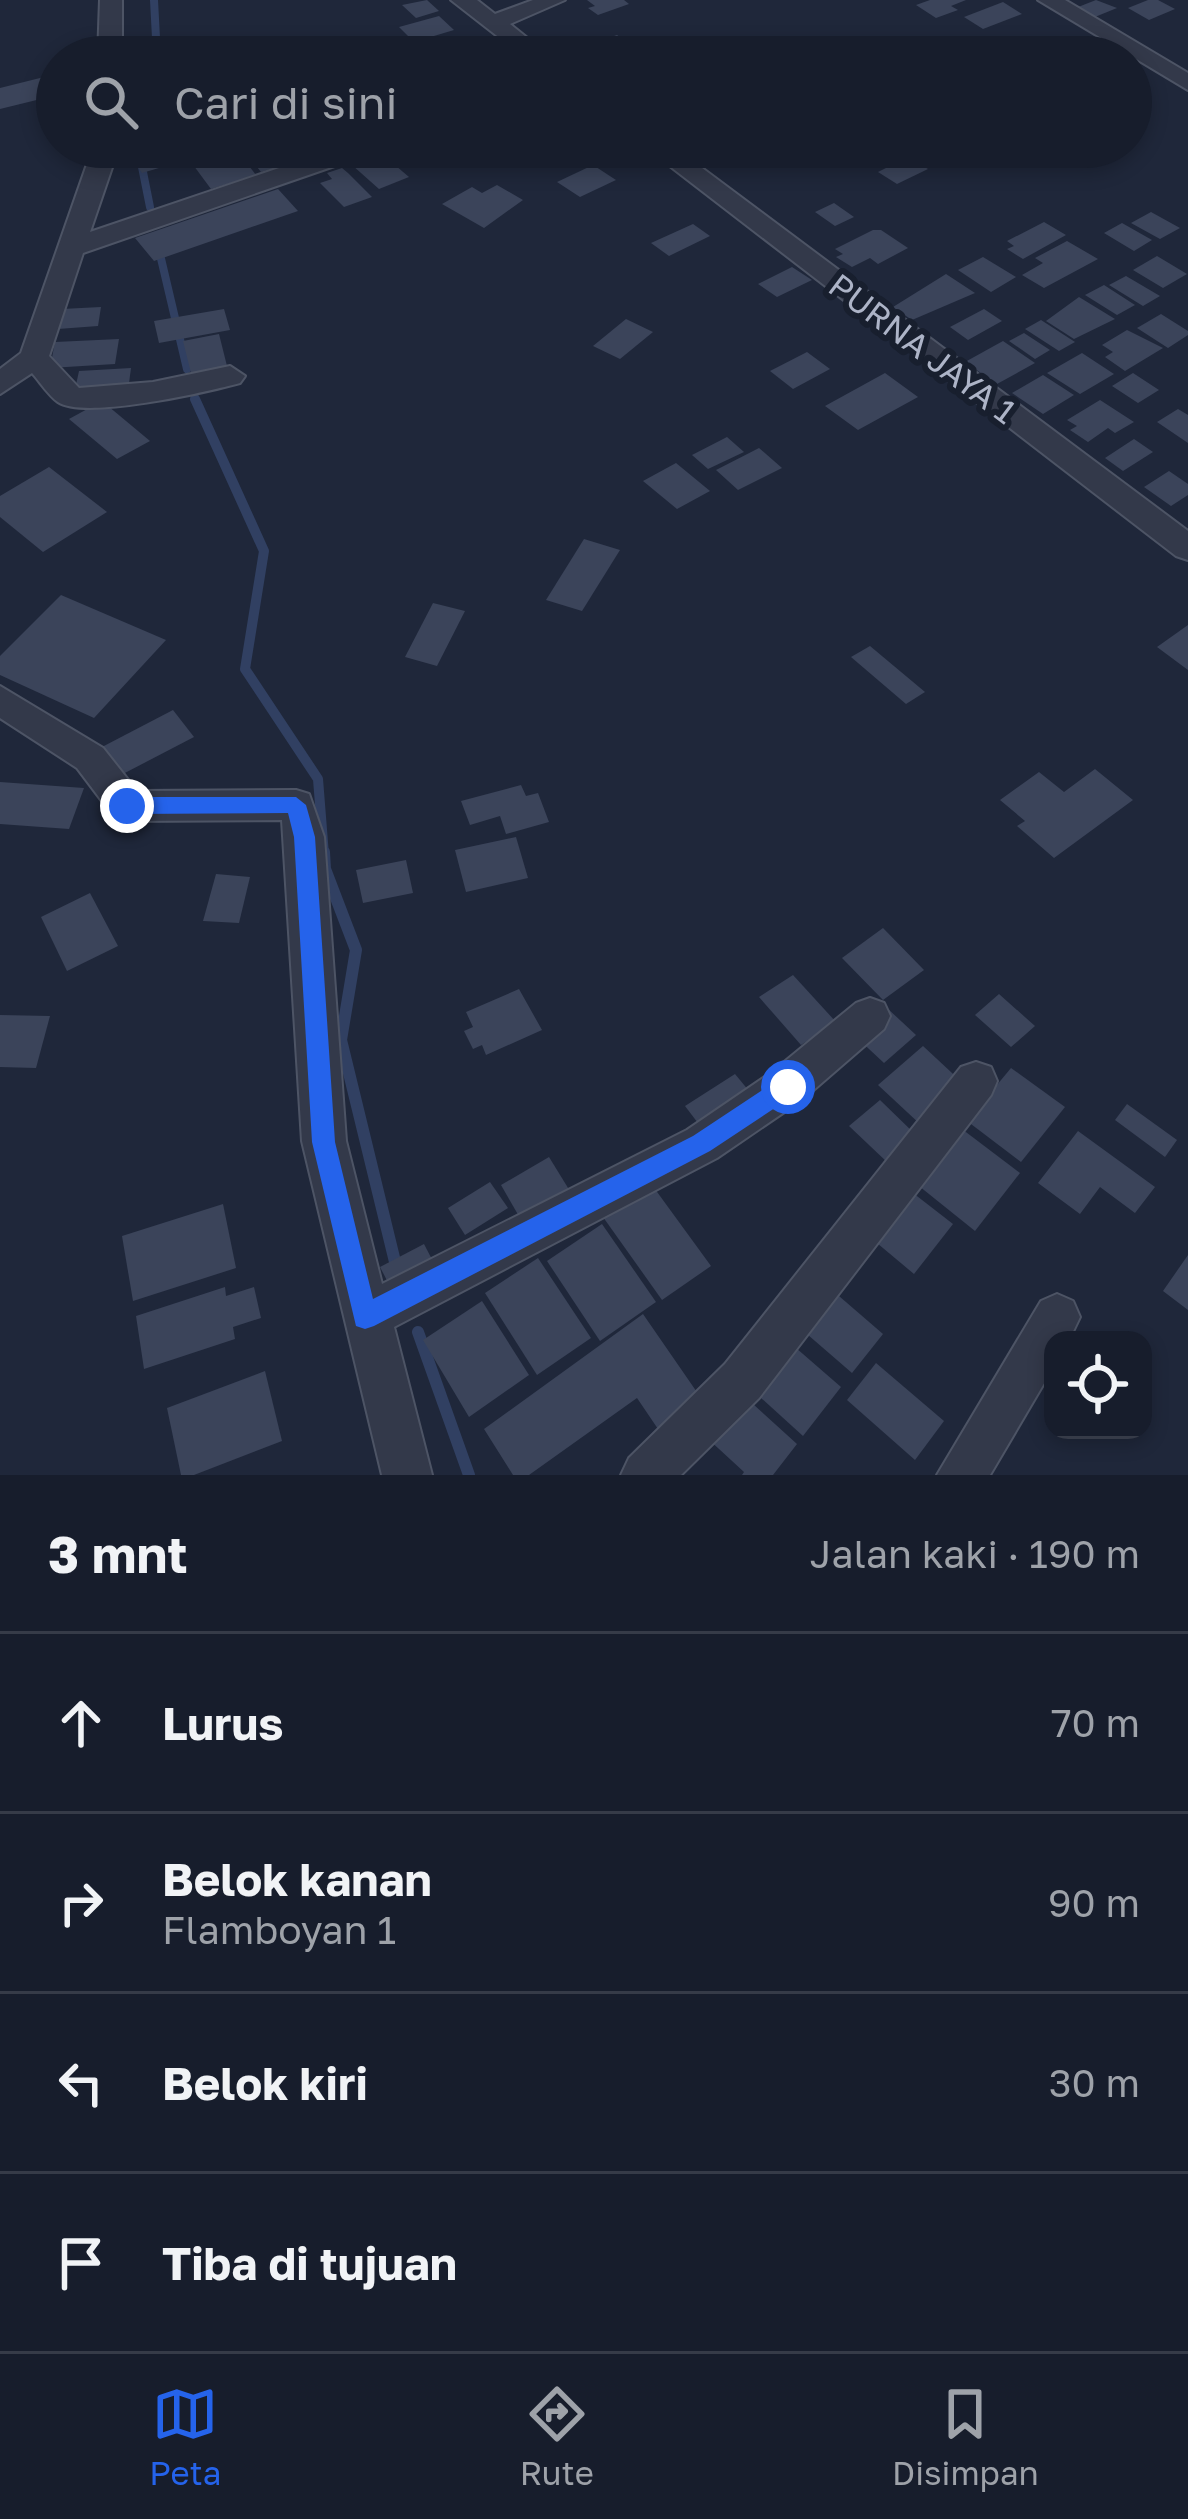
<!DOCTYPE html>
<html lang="id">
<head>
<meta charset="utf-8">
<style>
	body { margin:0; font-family:"Golos Text",sans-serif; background:#242a38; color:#f1f3f6 }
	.controls { position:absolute; right:36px; bottom:36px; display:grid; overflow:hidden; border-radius:24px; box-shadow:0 6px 18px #0003 }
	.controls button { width:108px; height:108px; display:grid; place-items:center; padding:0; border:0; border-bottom:3px solid #363b48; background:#171d2c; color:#f1f3f6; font:60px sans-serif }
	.stop { position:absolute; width:36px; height:36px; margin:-27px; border:9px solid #2563eb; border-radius:50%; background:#fff }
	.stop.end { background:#2563eb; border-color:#fff; box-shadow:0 3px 12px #0008 }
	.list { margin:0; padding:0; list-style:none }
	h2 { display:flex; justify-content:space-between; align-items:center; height:156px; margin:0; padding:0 48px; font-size:51px }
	h2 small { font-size:39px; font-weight:400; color:#9ea2a9 }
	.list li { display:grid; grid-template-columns:78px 1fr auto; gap:36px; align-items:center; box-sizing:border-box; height:180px; padding:0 48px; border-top:3px solid #363b48 }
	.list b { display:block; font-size:45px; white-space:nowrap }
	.list p { margin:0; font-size:39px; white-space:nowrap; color:#9ea2a9 }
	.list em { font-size:39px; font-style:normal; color:#9ea2a9 }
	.icon { flex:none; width:66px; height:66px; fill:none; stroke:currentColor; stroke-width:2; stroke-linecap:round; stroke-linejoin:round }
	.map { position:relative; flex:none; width:1188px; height:1475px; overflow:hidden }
	.search { position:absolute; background:#171d2c; box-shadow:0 6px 18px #0003; left:36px; right:36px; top:36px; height:132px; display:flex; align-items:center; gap:30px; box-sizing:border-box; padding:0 42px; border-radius:66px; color:#9ea2a9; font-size:45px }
	.sheet { height:876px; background:#171d2c }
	nav { display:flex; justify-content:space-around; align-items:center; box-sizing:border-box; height:168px; border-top:3px solid #363b48; background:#171d2c; font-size:33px; color:#9ea2a9 }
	nav a { display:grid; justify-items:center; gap:6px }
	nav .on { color:#2563eb }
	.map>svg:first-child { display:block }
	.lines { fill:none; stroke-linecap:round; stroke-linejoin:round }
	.stream-far2 { stroke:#314062; stroke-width:8 }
	.stream-far1 { stroke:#314062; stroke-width:10 }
	.stream { stroke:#314062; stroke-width:12 }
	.building { fill:#3b445a }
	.street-casing { stroke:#4d5465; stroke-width:4 }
	.street { fill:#33394a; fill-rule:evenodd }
	.route { fill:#2563eb }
	.labels { text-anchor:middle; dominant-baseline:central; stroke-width:12; stroke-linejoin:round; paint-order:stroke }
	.street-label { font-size:33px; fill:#adb4c7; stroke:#181f2e }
</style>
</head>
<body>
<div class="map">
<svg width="1188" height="1475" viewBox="0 0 1188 1475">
	<rect width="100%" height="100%" fill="#1f273a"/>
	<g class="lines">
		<g class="stream-far2">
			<polyline points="154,0 157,57"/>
			<polyline points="144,147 141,162 150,207"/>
			<polyline points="159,250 187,369"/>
		</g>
		<polyline class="stream-far1" points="195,399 264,551 245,669 318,779 324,855"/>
		<g class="stream">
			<polyline points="324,852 325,869 356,950 341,1040 397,1270"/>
			<polyline points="418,1332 469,1475"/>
		</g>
	</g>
	<g class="building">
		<polygon points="427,0 439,11 416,18 402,5"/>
		<polygon points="587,0 624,0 629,4 598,15 588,8 595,6"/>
		<polygon points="930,0 966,0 951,6 958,10 936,18 916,5"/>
		<polygon points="1096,0 1117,8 1090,19 1073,9"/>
		<polygon points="1148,0 1158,0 1175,9 1149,20 1128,8"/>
		<polygon points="1003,2 1022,14 983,29 964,17"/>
		<polygon points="439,16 454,30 414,42 399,27"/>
		<polygon points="617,35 635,49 612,57 573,57 567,52"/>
		<polygon points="196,48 194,57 147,57 149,49"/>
		<polygon points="44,77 53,96 0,109 0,88"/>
		<polygon points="142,147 177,147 186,160 142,173 135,163 150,158"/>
		<polygon points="241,147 270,147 284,165 261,172"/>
		<polygon points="274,147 304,147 313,158 289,165"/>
		<polygon points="236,149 256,175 211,189 191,162"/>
		<polygon points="382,154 409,177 379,189 352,165"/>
		<polygon points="908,157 928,169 897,184 878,172"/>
		<polygon points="593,165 616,180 580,197 557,182"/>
		<polygon points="342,168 348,173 372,197 344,207 320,183 332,179 327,173"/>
		<polygon points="497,185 523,200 484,228 442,204 472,187 482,193"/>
		<polygon points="278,189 298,211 154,261 135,238"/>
		<polygon points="834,203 854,217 835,226 815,212"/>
		<polygon points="1151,212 1180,228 1160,239 1131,223"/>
		<polygon points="1044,222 1066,235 1023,259 1007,249 1014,246 1007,241"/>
		<polygon points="1122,223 1152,240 1134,251 1104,233"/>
		<polygon points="693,224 710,236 669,256 651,243"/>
		<polygon points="873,230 881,230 908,248 878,264 870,258 852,267 836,257 843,254 835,249"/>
		<polygon points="1067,241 1098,259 1044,288 1022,275 1043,263 1035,258"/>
		<polygon points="1157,256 1187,274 1163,288 1133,270"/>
		<polygon points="983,257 1016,277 991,292 958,270"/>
		<polygon points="792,267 812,280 777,297 758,284"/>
		<polygon points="946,274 975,293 912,320 893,307"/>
		<polygon points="1126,276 1160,296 1143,306 1109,285"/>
		<polygon points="1104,285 1135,305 1117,315 1085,295"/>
		<polygon points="1079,297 1115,319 1074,339 1046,321"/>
		<polygon points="101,307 98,326 58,329 62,309"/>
		<polygon points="224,309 230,330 159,343 154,321"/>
		<polygon points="984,309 1002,321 968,340 950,327"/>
		<polygon points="1161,314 1188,331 1188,335 1168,348 1137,328"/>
		<polygon points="626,319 653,332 620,359 593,346"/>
		<polygon points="1041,320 1075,342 1059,351 1025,329"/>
		<polygon points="1127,330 1163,348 1125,371 1105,357 1113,352 1102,345"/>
		<polygon points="1024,333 1050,350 1035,359 1009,341"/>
		<polygon points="219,334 229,374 193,381 183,341"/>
		<polygon points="119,339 115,364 50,368 55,342"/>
		<polygon points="1003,341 1035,363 997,384 965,362"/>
		<polygon points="807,352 830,369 793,389 770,371"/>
		<polygon points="1082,353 1114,374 1080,394 1047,373"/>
		<polygon points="131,368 128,391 74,394 79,371"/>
		<polygon points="885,373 918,397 858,430 825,406"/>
		<polygon points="1133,373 1159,390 1138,403 1112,386"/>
		<polygon points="1043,375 1074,395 1043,414 1012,393"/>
		<polygon points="1100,400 1134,422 1115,433 1108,428 1088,442 1070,430 1077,426 1067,420"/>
		<polygon points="102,401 150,441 117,459 69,419"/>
		<polygon points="1178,409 1188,415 1188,443 1157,422"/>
		<polygon points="727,437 744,452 708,469 692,455"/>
		<polygon points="1134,439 1153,452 1123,471 1105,458"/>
		<polygon points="759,448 782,468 738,490 716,470"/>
		<polygon points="676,463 710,491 677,509 643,481"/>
		<polygon points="49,467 107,512 43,552 0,517 0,496"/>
		<polygon points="1169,471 1188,484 1188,495 1171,506 1144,487"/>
		<polygon points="584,539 620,550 582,611 546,600"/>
		<polygon points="61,595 166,640 94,718 0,675 0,656"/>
		<polygon points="433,603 465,611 437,666 405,657"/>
		<polygon points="1188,625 1188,670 1157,647"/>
		<polygon points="870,646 925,692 906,704 851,657"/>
		<polygon points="173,710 194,737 121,775 102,747"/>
		<polygon points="1095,769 1133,800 1054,858 1017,826 1025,821 1000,800 1039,772 1064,792"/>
		<polygon points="0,782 84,788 69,829 0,824"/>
		<polygon points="521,785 526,796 538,793 549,822 506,834 500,816 470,825 461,801"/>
		<polygon points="516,837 528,878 466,892 455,850"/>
		<polygon points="406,860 413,893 363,903 356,870"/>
		<polygon points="216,874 250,877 239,923 203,921"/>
		<polygon points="90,893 118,946 67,971 41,917"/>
		<polygon points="883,928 924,970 883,1000 842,958"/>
		<polygon points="793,975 836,1022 801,1045 759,997"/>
		<polygon points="519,989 542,1030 486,1055 482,1045 473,1049 464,1031 473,1027 466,1012"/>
		<polygon points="999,994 1035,1026 1011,1047 975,1015"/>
		<polygon points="887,1008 916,1035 884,1063 854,1035"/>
		<polygon points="0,1015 50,1016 36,1068 0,1067"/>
		<polygon points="923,1046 966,1086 921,1125 878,1085"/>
		<polygon points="1011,1068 1065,1107 1021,1162 967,1121"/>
		<polygon points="735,1074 754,1097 704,1131 685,1106"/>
		<polygon points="880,1100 917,1136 888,1163 849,1126"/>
		<polygon points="1127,1104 1177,1140 1165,1157 1115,1120"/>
		<polygon points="954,1123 1020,1173 975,1231 909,1178"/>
		<polygon points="1078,1131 1155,1187 1135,1213 1100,1187 1080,1214 1038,1183"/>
		<polygon points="549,1157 573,1196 524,1225 501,1185"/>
		<polygon points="490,1182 508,1208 465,1235 448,1208"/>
		<polygon points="652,1185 711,1266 662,1300 603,1217"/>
		<polygon points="904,1186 953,1224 914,1274 865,1233"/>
		<polygon points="223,1204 236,1268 133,1301 122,1236"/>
		<polygon points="602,1224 656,1302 600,1341 547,1261"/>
		<polygon points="424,1244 438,1271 394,1294 380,1267"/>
		<polygon points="1188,1255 1188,1310 1163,1291"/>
		<polygon points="538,1258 591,1338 537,1375 485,1293"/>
		<polygon points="225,1287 226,1296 254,1287 261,1318 233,1327 235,1339 144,1369 136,1316"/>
		<polygon points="832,1290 883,1334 852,1373 800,1328"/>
		<polygon points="482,1301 529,1375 469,1417 423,1340"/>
		<polygon points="643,1314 701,1398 658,1429 637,1398 529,1475 513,1475 484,1429"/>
		<polygon points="788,1341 841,1387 803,1436 750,1388"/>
		<polygon points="876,1363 944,1421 915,1460 847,1400"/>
		<polygon points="265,1371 282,1441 194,1475 181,1475 167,1408"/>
		<polygon points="742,1394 797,1444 773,1475 742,1475 744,1472 706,1437"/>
	</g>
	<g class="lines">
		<g class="street-casing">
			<g id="street">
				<polygon points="100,0 122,0 122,57 98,57"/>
				<polygon points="451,0 477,0 495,14 533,0 565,0 510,24 551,57 524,57"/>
				<polygon points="1038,0 1065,0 1188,73 1188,90"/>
				<path d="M93,147h26l-29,85 251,-85h38l-4,5 -292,101 -34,103 30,32 74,-6 77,-16 15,10 -5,7c-33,9 -155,37 -182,19 -9,-6 -18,-20 -26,-29l-32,21v-25l21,-16z"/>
				<polygon points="645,147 674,147 1188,531 1188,560 1176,556"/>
				<polygon points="0,686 103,748 137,791 296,790 309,794 324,837 346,1141 382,1284 687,1130 772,1072 856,1003 870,998 884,1003 890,1016 884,1029 802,1100 717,1158 394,1327 432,1475 382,1475 302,1141 282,820 127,821 114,817 77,768 0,718"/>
				<polygon points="976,1062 991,1067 997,1081 991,1095 759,1398 681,1475 621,1475 629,1458 725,1364 961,1067"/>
				<polygon points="1057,1294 1073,1301 1080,1317 1069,1340 1053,1340 1053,1368 990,1475 937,1475 1041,1301"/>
			</g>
		</g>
		<use href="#street" class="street"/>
	</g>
	<polygon class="route" points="127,797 296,797 306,805 315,837 335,1142 373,1299 693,1136 779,1079 788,1076 799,1087 796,1094 710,1151 374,1326 365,1329 356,1326 312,1142 294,837 288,813 127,814 117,806"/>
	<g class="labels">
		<g class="street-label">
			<text transform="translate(923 348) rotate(37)">PURNA JAYA 1</text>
		</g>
	</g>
</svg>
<div class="controls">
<button><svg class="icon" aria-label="locate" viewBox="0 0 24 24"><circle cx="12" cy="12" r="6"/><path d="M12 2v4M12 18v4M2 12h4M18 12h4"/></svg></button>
</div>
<div class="stop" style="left:788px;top:1087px"></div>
<div class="stop end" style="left:127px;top:806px"></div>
<div class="search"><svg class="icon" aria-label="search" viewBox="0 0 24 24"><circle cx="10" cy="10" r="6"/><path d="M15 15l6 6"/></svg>Cari di sini</div>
</div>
<section class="sheet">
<h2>3 mnt<small>Jalan kaki · 190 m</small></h2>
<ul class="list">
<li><svg class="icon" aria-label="ahead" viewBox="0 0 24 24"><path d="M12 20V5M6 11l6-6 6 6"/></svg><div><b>Lurus</b></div><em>70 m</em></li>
<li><svg class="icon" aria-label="right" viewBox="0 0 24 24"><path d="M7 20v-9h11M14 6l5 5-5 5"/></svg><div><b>Belok kanan</b><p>Flamboyan 1</p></div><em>90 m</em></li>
<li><svg class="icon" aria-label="left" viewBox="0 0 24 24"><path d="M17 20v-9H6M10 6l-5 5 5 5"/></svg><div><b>Belok kiri</b></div><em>30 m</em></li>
<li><svg class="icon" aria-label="arrive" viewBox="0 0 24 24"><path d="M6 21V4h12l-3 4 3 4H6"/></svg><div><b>Tiba di tujuan</b></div></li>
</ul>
</section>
<nav>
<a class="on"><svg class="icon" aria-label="map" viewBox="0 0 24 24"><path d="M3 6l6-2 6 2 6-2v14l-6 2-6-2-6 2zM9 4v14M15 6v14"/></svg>Peta</a>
<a><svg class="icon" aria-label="directions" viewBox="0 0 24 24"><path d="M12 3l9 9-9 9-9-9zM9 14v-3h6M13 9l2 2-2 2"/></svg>Rute</a>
<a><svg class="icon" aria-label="saved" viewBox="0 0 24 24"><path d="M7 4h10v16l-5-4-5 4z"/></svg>Disimpan</a>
</nav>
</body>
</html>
